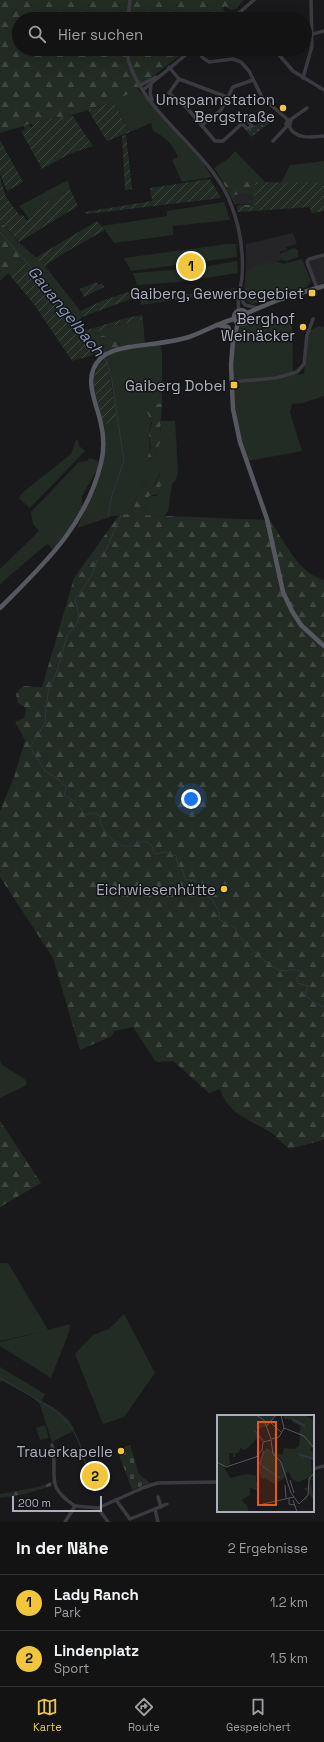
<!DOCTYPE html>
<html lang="de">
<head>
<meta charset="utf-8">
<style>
	body { margin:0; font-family:"Space Grotesk",sans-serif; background:#1c1c1d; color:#f1f3f6 }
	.scale { position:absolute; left:12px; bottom:10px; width:90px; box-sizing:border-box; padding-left:4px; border:2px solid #abafbb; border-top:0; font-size:11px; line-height:14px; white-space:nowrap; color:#abafbb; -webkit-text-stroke:3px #141416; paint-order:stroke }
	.you { position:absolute; left:191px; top:799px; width:14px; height:14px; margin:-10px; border:3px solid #fff; border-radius:50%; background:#1a73e8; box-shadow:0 0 0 6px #1a73e833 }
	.badge { display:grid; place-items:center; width:26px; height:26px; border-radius:50%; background:#f2c63a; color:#111; font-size:13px; font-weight:700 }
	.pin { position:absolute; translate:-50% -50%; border:2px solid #fff; box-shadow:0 1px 4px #0006 }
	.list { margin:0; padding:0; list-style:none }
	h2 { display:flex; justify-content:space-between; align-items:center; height:52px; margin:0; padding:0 16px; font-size:17px }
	h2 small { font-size:13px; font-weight:400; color:#9d9ea0 }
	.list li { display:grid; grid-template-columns:26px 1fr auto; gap:12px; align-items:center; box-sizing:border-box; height:56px; padding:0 16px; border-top:1px solid #323234 }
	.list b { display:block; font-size:15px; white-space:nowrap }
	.list p { margin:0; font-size:13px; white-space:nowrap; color:#9d9ea0 }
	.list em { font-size:13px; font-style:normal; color:#9d9ea0 }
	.icon { flex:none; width:22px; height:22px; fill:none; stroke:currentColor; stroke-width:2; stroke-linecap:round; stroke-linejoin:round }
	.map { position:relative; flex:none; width:324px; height:1522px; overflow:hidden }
	.search { position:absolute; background:#131314; box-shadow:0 4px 16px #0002; left:12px; right:12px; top:12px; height:44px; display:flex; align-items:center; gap:10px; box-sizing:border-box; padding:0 14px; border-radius:22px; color:#9d9ea0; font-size:15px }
	.sheet { height:164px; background:#131314 }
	nav { display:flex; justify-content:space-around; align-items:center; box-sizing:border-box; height:56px; border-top:1px solid #323234; background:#131314; font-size:11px; color:#9d9ea0 }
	nav a { display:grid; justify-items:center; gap:2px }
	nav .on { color:#f2c63a }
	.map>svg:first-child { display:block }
	.built { fill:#252528 }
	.grass { fill:#232b25 }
	.forest { fill:url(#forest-firs) }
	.cemetery { fill:url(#cemetery-stones) }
	.park { fill:url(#park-dots) }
	.garden { fill:url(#garden-furrows) }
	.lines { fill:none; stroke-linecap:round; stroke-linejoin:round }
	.stream { stroke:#2f363f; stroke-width:1 }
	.minor { stroke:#3a3a40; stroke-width:3.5 }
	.major { stroke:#56575f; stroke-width:4.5 }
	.poi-dot { fill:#f2c63a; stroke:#141416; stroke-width:1.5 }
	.labels { text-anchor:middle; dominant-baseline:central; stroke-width:3; stroke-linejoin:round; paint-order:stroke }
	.poi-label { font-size:15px; fill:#abafbb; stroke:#141416; text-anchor:end }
	.water-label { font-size:16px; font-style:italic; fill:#8399b5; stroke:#141416 }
	.inset-river { fill:none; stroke:#2f363f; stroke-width:2 }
	.inset-road { fill:none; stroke:#53555b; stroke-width:1 }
	.view { fill:#e8590c; fill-opacity:0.15; stroke:#e8590c; stroke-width:2 }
	.inset-edge { fill:none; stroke:#abafbb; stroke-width:2 }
</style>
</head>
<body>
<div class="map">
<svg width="324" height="1522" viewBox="0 0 324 1522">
	<defs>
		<pattern id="forest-firs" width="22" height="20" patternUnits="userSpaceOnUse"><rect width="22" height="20" fill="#232b25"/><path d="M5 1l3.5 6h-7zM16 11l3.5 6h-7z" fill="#404743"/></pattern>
		<pattern id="cemetery-stones" width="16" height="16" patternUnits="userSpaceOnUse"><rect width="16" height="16" fill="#232b25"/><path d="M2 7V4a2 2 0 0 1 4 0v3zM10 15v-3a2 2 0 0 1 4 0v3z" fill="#404743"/></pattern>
		<pattern id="park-dots" width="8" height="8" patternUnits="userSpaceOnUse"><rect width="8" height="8" fill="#232b25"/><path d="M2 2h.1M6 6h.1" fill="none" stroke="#404743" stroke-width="1.8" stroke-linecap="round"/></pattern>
		<pattern id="garden-furrows" width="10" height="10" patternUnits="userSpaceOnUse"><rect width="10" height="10" fill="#232b25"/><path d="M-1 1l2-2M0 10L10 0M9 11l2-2" fill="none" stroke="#404743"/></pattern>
	</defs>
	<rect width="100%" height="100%" fill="#19191b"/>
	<g class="built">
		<polygon points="245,194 252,194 253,205 237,204 233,195 244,195"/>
		<polygon points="293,233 297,244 286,247 287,250 280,252 282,260 246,271 246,244"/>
		<polygon points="324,253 324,283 316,285 305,259"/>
	</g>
	<g class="grass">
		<path d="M137,88l66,75 9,14 -30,5 -10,-22 6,-3c-4,-12 -14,-21 -25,-26l-2,-8 -21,9 -17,-31 18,-8z"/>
		<polygon points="235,151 266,183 223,182 214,168 229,158"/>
		<polygon points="324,161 324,183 281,183 290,165"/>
		<polygon points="68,180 70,189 26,214 19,206"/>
		<polygon points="224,202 230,220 173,226 173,235 114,243 102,226 167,216 167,211"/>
		<polygon points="19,242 45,266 79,309 82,317 78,324 37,274 22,260 13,246"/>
		<polygon points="227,244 236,244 237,257 131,271 124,258"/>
		<polygon points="294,248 298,250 298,257 286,261 282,260 280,254"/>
		<path d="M302,259l9,22 -4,6 -51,16 -5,1 -5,-4 -2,-6 2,-23c10,-4 29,-13 37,-7z"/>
		<polygon points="237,261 238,273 178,282 137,285 133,273 198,268"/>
		<polygon points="236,288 236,291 141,305 140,300"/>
		<polygon points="143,320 145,343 122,346 113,339 94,333 111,326"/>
		<path d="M263,322h29l1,53 11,-1 3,-35 3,-9 9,-4 5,1v69l-21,7 -11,1 -2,9 12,38 -54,10c-4,-12 -8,-25 -11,-38 -3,-17 -8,-83 3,-95 2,-3 5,-4 8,-5l1,2z"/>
		<path d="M160,344l2,9v50l-8,2 -5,28 1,28 11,-20 -1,-7 1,-13h14l3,50 -2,9 -4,4 -4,27 -4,5 -22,-1 7,-19h8l3,-24 -8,17 -6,-1 -1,-7 -2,-1 -13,34 -17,2 -36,12 24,-57 3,-14 -1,-33 11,-28 -7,-32 -9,2c14,-19 40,-19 62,-22z"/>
		<polygon points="76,440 78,440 79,446 85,451 30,508 19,498 22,493 71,454"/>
		<polygon points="89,458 99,461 97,470 82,496 82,509 75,522 54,550 47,544 0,584 0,569 39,531 33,524 31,512 79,462 88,461"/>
		<polygon points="0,1060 1,1064 26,1080 27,1085 0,1098"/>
		<polygon points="0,1263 8,1263 48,1330 70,1324 69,1332 51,1378 0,1346 0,1342 41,1332 0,1341"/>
		<polygon points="124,1314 155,1373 124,1417 103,1424 75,1354 93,1335 109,1329"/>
		<path d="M0,1367l45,27 -3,7c14,7 24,14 32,27l-1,3 -21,11 -12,-37c-8,-11 -25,-17 -37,-24l-3,1z"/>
		<polygon points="45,1425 49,1438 40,1440 36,1428"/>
		<polygon points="95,1463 103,1486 94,1490 88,1465"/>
	</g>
	<g class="forest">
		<polygon points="0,0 244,0 237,8 231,10 225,6 223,8 228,19 19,19 19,49 188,49 131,93 113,101 114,103 105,104 72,115 47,119 0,133"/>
		<polygon points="223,182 255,182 256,207 237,207 238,205 253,205 252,194 233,195 237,204 235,205"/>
		<polygon points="0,221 18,242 14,246 22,260 0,281"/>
		<path d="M94,333l19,6 9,7 -14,5 -10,8c-5,-8 -9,-15 -8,-24z"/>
		<polygon points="162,403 160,433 164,433 167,439 161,441 150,461 147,460 151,447 149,433 152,423 147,412 154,405"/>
		<path d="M162,471l2,4 -6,19 -9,2 -7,19 128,5c13,20 29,54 54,60v560l-35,9c-6,-5 -12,-12 -19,-17 -20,-12 -42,-18 -50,-43l-11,4 -36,-32 -17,1 -23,-35 -19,4 -2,5 -32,14 -27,-92 -53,-81v-66l14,-34 11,-37 -10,-18 9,-4 2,-10 -8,-5 -2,-9 7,-8 19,1 32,-109 45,-63 11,-1 13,-34 2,1 1,7 6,1z"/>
		<polygon points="0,1121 41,1183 0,1207"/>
		<polygon points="54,1481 51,1486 25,1494 0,1498 0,1494 38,1487"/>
	</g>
	<polygon class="cemetery" points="130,1445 139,1474 150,1483 132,1490 117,1449"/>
	<polygon class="park" points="264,118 270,123 251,137 247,132"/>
	<g class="garden">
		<polygon points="109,103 114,103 130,132 107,141 88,110"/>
		<polygon points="72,115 93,146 69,154 42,169 21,131 25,129 23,125 28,124 31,127 33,126 31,122"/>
		<polygon points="126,135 132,189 125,190 122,136"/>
		<polygon points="0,140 23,182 7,191 0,174"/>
		<polygon points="0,178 6,197 20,216 23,215 26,220 29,219 26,214 70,189 78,206 19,242 0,221"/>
		<polygon points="210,179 221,198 87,214 84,212 152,201 150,188"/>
		<polygon points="255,182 324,183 324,211 311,213 310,207 238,212 237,207 255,207"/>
		<polygon points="97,221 105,230 64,253 45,266 35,258"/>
		<path d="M22,260l15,14 41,50 9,6 39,-12 16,-3 1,5 -32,6 -21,9 1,13 3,6c-5,4 -16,4 -22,7l-39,-58 -25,-30z"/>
		<polygon points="96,282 98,285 102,283 104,287 84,297 80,289"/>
		<polygon points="138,289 139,296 82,317 80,311 104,300"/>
		<polygon points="107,363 118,422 103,424 94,388 94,375 98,366"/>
	</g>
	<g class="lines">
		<g class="stream">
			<path d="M0,232l84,97c8,11 7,17 17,27"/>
			<polyline points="103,358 107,361 112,381 124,461 112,495 108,516"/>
			<polyline points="76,802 64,795 66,787 58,779 45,771 30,747 46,722 45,713 49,688 57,671 67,636 78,622 79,616 75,600 91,576 97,560 106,550 121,515"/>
			<path d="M79,806l6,9 8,-2 6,2c2,3 1,5 2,9 1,4 6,10 9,13 20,23 31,-6 42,9 1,2 1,6 3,8l10,-2 11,4c1,9 8,13 9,23l13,3 3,9 11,8 7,13v7l7,5 9,3c3,12 33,39 44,43 8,2 15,-2 22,1l-5,8 2,4 10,3 -3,9 8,7 11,5"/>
			<polyline points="0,1378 41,1402"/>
			<path d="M43,1403c37,20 40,49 48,87"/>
		</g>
		<g class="minor">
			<polyline points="128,19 130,0"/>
			<polyline points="232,19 254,0"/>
			<polyline points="313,34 324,31"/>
			<path d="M126,49c8,58 77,95 102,148 11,25 16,52 14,80 -1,11 -6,22 -3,33"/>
			<polyline points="196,49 203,58 209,62 233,59 241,62 249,71 262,97 288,120 291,120 290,125 286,124 288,120"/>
			<polyline points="274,49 293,71 324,90"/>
			<polyline points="169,67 179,79 227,97"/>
			<polyline points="303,78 312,46 311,0"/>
			<polyline points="179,79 169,93 186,107 215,141 223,141 247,119"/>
			<polyline points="151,85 150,93 152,100"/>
			<polyline points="139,86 156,77"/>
			<polyline points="143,90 193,49"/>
			<polyline points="290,120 307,108"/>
			<polyline points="242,123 247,129 252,126 244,115"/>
			<polyline points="202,125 221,110 233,87 253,80"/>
			<path d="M289,126c6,14 23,11 35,10"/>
			<polyline points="273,141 288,125"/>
			<polyline points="317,288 307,262 309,259 324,255"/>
			<polyline points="240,297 245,305 258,308"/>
			<polyline points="231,382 276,378 297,372 304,364 307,335 313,319"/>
			<path d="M52,1445c7,32 -9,39 23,61"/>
			<polyline points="313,1469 324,1466"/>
			<polyline points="158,1497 161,1507"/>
			<polyline points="116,1500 130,1519 167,1504"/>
			<polyline points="98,1508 108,1522"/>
			<polyline points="155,1509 158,1522"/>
			<polyline points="65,1522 75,1506 98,1508 145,1487 158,1483 218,1482"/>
		</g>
		<g class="major">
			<circle cx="241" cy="317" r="7"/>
			<polyline points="247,313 278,300 324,286"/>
			<polyline points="238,323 233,341 231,365 233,409 240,442 267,519 283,592 292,611 301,625 324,646"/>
			<polyline points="217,325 228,327 233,337"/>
			<path d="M0,608c43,-43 86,-82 101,-145 3,-12 3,-26 0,-39 -4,-21 -20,-47 0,-66 8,-7 18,-9 28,-11 19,-3 41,-4 60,-10 15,-5 29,-14 45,-18"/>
		</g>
	</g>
	<g class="poi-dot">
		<circle cx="283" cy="108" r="4"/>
		<rect x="308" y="289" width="8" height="8" rx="2"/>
		<circle cx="303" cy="327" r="4"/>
		<rect x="230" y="381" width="8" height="8" rx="2"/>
		<circle cx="224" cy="889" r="4"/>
		<circle cx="121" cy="1451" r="4"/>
	</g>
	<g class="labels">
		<g class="poi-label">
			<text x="275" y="99">Umspannstation<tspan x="275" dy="17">Bergstraße</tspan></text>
			<text x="304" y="293">Gaiberg, Gewerbegebiet</text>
			<text x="295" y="318">Berghof<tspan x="295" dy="17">Weinäcker</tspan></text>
			<text x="226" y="385">Gaiberg Dobel</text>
			<text x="216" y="889">Eichwiesenhütte</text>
			<text x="113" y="1451">Trauerkapelle</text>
		</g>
		<g class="water-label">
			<text transform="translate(66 311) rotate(51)">Gauangelbach</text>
		</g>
	</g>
	<g transform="translate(217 1415)">
		<rect width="97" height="97" fill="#19191b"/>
		<path d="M0,0l59,1 -9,10 -11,4 3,6 -11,12 -5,2 -2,-3 -3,6h-3l1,4h-3v-4h-4l1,11 -6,3 6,11 17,-4 12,2h-3v5l4,5 -4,4 -6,-2v7l-9,5 6,5 2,7h-32zM66,0h22l9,6v29l-2,-2 -2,2 4,2v7h-3l1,15 2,-1 -4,5 4,1 -2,1 2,1 -4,-1 4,20 -5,-6 -2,5 -6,5 8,-10 -1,-6 -1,3 -4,-2 6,-2 -1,-9 -10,4 -6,-3 -4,-8 -5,8 -9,5 -9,-6 -3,1 -4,-9 -2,1 10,-23 16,7 2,-7 11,1 4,-4 1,-10h-2l3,-7h-3l3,-2 -9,-4 3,-2 -10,-1z" fill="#232b25"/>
		<path class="inset-river" d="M75,4l13,7M38,16l8,10M81,39l16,5M45,50l-2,-2 4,-12M45,51l18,12"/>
		<path class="inset-road" d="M39,0l8,5 7,19M64,0l3,13M54,8l10,9M49,12l10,-12M54,24l8,-2 5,-9 20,8 10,12M54,25l2,14 8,8 10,31 8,11 9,-9 1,-16 5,-6M0,47l9,5 30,-10 6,-7 1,-8 8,-2M73,65l4,13M68,70l1,13M72,83v6l6,1M76,85l4,12M46,89l31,-7"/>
		<path class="view" d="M41,7h18v83h-18z"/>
		<rect width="97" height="97" class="inset-edge"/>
	</g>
</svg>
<div class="scale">200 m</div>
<div class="you"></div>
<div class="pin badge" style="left:191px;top:266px">1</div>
<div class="pin badge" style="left:95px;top:1476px">2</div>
<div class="search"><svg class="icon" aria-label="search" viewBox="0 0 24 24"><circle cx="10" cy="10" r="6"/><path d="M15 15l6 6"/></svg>Hier suchen</div>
</div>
<section class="sheet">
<h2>In der Nähe<small>2 Ergebnisse</small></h2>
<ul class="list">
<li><span class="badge">1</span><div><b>Lady Ranch</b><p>Park</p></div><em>1.2 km</em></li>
<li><span class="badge">2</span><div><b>Lindenplatz</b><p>Sport</p></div><em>1.5 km</em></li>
</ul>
</section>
<nav>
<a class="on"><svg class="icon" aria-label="map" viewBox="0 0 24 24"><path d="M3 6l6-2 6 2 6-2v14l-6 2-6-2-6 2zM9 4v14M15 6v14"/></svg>Karte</a>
<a><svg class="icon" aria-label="directions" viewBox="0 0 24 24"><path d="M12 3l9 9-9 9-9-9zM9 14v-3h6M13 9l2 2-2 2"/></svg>Route</a>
<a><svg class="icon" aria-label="saved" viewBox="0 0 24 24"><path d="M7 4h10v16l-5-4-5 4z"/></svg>Gespeichert</a>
</nav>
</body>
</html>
